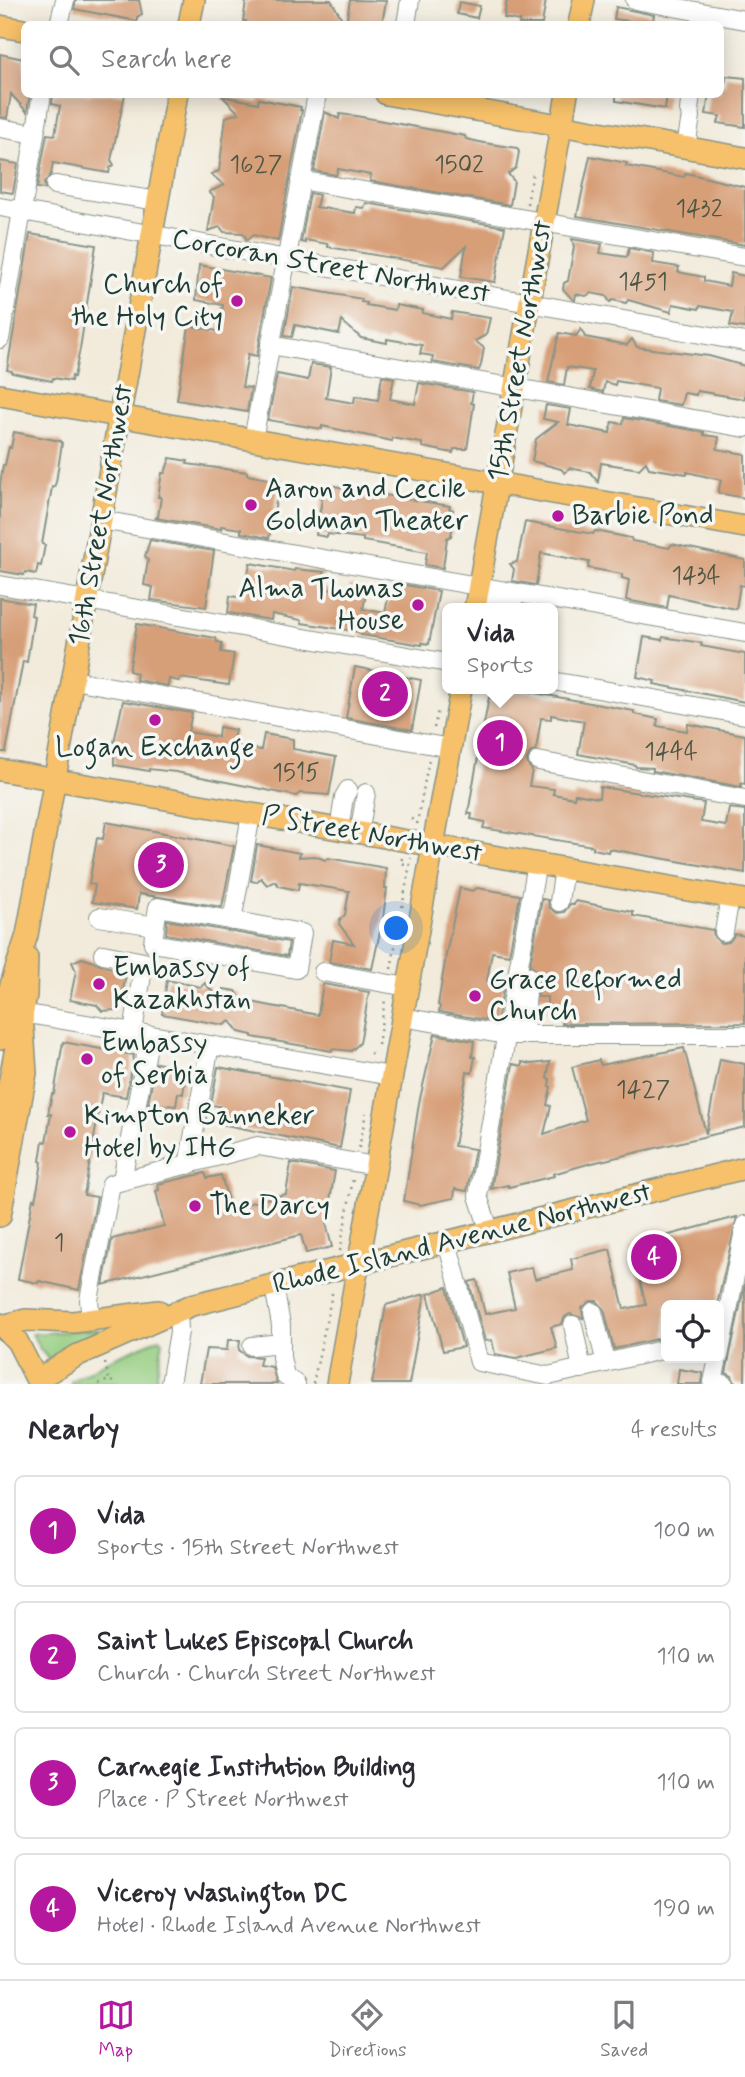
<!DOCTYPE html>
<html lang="en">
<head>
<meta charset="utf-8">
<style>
	body { margin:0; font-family:Mynerve,sans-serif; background:#f7f7f7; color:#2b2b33 }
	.controls { position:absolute; right:21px; bottom:21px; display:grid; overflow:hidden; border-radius:10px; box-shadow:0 4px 18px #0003 }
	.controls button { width:63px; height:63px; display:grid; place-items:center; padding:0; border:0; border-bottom:2px solid #e1e1e2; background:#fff; color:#2b2b33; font:35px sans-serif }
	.you { position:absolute; left:397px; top:929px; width:24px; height:24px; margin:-18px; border:5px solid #fff; border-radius:50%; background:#1a73e8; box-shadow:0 0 0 10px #1a73e833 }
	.badge { display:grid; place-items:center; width:46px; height:46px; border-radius:50%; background:#b5179e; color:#fff; font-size:23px; font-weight:700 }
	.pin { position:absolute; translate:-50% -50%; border:4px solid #fff; box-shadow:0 2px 7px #0006 }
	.popup { position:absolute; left:442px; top:603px; width:116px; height:91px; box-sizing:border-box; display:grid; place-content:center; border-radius:10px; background:#fff; filter:drop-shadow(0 2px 5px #0005); font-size:23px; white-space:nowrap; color:#7c7c81 }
	.popup b { font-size:26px; color:#2b2b33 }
	.popup::after { content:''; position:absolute; left:50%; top:100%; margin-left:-14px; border:14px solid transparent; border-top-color:#fff }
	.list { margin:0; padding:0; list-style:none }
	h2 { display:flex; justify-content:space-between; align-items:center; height:91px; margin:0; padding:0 28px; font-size:30px }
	h2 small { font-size:23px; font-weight:400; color:#7c7c81 }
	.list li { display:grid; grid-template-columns:46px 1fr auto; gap:21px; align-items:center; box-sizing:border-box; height:112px; margin:0 14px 14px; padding:0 14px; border:2px solid #e1e1e2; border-radius:10px }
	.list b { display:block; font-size:26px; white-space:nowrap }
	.list p { margin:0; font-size:23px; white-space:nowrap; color:#7c7c81 }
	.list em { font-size:23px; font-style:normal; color:#7c7c81 }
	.icon { flex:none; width:38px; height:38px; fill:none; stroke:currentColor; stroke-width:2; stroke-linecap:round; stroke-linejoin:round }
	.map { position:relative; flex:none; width:745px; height:1384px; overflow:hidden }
	.search { position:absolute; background:#fff; box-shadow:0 4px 18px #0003; left:21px; right:21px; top:21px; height:77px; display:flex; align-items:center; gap:18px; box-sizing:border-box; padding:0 24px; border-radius:10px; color:#7c7c81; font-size:26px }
	.sheet { height:595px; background:#fff }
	nav { display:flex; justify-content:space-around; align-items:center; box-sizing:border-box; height:98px; border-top:2px solid #e1e1e2; background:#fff; font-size:19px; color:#7c7c81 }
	nav a { display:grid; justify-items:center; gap:4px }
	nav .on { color:#b5179e }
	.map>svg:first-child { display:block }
	.green { fill:#95cd80; stroke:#5a855a; stroke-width:2 }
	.building { fill:#d79f78 }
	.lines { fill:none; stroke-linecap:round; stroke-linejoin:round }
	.minor-casing { stroke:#889488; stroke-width:20 }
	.major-casing { stroke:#889488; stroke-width:24 }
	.path { stroke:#889488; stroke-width:2.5; stroke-dasharray:2 5; stroke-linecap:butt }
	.minor { stroke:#fff; stroke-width:18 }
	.major { stroke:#f6c16b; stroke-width:21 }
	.poi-dot { fill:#b5179e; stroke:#f6f6f2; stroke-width:2.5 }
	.labels { text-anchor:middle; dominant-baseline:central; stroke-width:7; stroke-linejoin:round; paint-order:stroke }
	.number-label { font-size:24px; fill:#4d5645 }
	.street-label { font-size:28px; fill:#1f3d34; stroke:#f6f6f2 }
	.poi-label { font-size:28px; fill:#1f3d34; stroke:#f6f6f2; text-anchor:start }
</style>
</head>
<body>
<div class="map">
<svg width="745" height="1384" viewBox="0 0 745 1384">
	<rect width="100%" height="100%" fill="#f6f6f2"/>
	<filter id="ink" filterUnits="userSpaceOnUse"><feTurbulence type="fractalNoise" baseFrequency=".0143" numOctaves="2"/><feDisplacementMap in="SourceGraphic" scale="14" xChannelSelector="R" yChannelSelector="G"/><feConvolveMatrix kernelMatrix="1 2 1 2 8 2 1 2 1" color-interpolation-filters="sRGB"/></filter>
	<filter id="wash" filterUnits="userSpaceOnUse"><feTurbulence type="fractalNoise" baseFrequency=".00686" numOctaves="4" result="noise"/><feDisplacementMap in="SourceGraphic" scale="28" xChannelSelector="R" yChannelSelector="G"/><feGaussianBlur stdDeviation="1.57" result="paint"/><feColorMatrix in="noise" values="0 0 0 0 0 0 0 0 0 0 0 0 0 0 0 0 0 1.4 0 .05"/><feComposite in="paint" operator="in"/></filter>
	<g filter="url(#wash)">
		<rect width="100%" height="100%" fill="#f2ebdb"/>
		<g class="green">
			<polygon points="99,1329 97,1333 49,1360 40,1349 32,1334"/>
			<polygon points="160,1338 163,1341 155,1384 71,1384 71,1381 111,1359"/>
		</g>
		<g id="blocks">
			<g class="building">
				<polygon points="76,0 139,0 142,14 137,17 137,21 74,9"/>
				<polygon points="250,0 331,0 345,24 245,24 246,21 243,21 246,2 249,2"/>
				<polygon points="350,0 386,1 382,24 346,24"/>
				<polygon points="507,0 546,0 542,24 519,24 520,21 504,18"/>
				<polygon points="459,2 480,6 477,18 457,14"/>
				<polygon points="616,7 654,15 652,24 614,19"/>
				<polygon points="0,54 24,59 24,94 30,94 27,112 11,94 7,118 0,117"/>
				<polygon points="726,76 745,78 745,127 718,123 720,116 706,114 709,94 720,94 720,84 725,85"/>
				<polygon points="53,94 125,94 111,160 114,165 110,168 109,173 53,163 51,174 44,183 45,189 37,188 47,134 55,135 60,106 52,104"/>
				<polygon points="616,94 667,94 665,109 616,101"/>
				<polygon points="222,96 258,103 259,99 301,107 300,110 302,110 278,241 253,235 247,240 243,233 224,232 220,227 208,231 214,197 209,192 224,185 211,174 219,171 226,117 239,113"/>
				<polygon points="325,112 339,119 340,114 356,116 465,136 466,139 484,143 517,148 519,152 516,168 508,174 514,181 510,205 370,181 371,175 338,169 336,175 314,171"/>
				<polygon points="590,156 627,163 626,166 684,177 686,173 745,187 745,245 577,216"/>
				<polygon points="0,161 18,164 13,193 0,191"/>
				<polygon points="310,193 319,195 316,207 355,213 356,207 364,208 366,203 505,227 495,282 461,277 466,246 444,267 328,247 328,244 305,240 305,243 301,242"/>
				<polygon points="30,234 96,245 80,349 74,377 72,376 71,381 53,378 52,381 12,373 12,371 7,370"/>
				<polygon points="572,239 602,244 600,253 627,257 629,248 654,253 653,263 679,267 678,272 704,277 704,281 729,286 731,273 745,276 745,328 730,326 733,312 700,306 699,309 673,304 671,312 628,300 626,303 613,300 610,302 606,296 591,293 586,296 576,294 575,300 572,299 563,289 564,283 568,281 574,247"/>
				<polygon points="199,265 271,278 257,356 248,354 242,387 251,388 247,412 177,400 189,326 218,331 223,305 196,300"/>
				<polygon points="293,287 362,299 361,302 367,303 366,305 395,310 396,305 423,310 422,313 451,319 452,312 490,318 486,335 475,341 484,348 481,365 479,370 432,362 433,356 420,354 422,345 387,339 387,343 361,338 342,321 339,334 295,325 292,337 284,336"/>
				<polygon points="581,329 585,337 627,345 632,339 637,347 709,356 745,366 745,399 697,391 696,395 684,393 681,405 655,401 657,388 616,381 615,385 605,382 603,392 590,389 593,371 567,367 564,385 548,382 559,333 576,336"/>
				<polygon points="311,364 331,367 326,398 354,403 355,396 378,400 382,376 394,378 390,399 415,404 419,383 473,392 471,403 474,404 467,449 454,449 453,453 422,447 422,443 392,438 392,441 322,426 322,429 268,420 277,374 308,380"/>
				<polygon points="546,405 571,409 568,425 610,433 612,422 623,424 624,418 704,432 704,435 719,437 717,449 745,454 745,498 718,493 721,480 687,472 687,474 649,468 646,462 639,469 601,463 598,482 590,472 569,468 565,473 561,469 532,461 536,439 558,422 543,419"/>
				<polygon points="14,432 60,441 62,443 56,482 54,487 52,487 42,544 45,545 41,566 38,565 36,574 25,572 24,575 0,571 0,484 3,465 5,465 9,447 11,448"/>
				<polygon points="170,458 188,461 187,464 247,472 247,475 280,481 269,538 241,533 241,529 221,526 221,529 155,518 158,517 161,497 158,497 162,473 165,473"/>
				<polygon points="330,485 353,490 352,492 383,497 385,495 450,506 449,509 453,510 450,527 452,530 451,536 447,538 443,568 425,565 427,552 363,541 363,538 328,534 327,537 316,535 324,487 329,488"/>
				<polygon points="525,522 593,534 595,531 616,535 631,538 632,541 669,548 672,544 745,560 745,586 740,585 736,609 669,595 667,608 626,600 629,580 622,578 622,574 588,568 589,562 541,553 536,585 512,581 514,569 510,564 517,562"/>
				<polygon points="150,540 214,551 206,607 151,600 153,587 144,585 148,560 145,556"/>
				<polygon points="250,563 294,571 295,569 324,572 322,588 349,593 350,586 367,589 363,609 385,613 389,593 398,595 400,584 439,591 429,644 422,643 422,645 374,637 361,635 361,632 302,623 301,620 272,614 271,620 228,613 230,596 244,598"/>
				<polygon points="0,598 33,604 31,615 34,616 27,662 23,661 6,752 0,752"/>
				<polygon points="137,624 216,638 217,642 222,643 221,652 234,654 229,685 180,678 179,681 169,679 168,686 136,680 137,673 129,671"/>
				<polygon points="644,637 662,640 663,637 702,643 701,646 745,654 745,702 654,684 655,681 637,677"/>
				<polygon points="355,667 421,680 412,730 346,718"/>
				<polygon points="493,689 518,693 519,690 634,711 634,714 658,719 657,726 687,731 688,724 745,735 745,784 741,783 741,787 653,771 653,768 636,767 635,765 578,754 584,721 551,715 551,719 541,718 536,750 530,753 527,760 528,765 532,770 529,786 554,789 553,794 574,798 575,794 599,798 600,787 704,803 701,822 726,826 729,808 745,810 745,873 609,849 608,852 593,849 593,846 483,828 485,822 471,819 472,814 468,814 472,790 489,697 491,698"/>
				<polygon points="123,701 192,713 188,732 218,737 219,727 235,730 232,745 261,750 264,734 293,739 293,749 336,757 329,795 300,793 296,796 176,772 149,769 149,771 114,765 114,742"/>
				<polygon points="106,822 234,846 222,907 139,894 137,909 92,902 95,885 89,884 97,838 103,839"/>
				<polygon points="257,845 300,853 299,857 315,856 325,860 328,858 386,868 385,888 387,888 383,918 372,969 329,962 333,940 354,944 339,924 340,919 345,915 349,891 299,883 298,890 279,886 275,881 267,885 261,878 256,882 251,881"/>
				<polygon points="460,888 473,891 477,888 520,895 509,955 492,952 487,981 504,984 497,1022 439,1012 440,1006 438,1005 447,949"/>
				<polygon points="542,899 548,900 549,907 557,913 564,912 570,904 574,904 575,901 633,912 633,916 713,930 714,937 721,943 729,942 735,934 745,936 745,1023 562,1024 559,1012 547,1012 547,997 538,997 538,972 530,965"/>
				<polygon points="167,920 289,942 287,956 166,934"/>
				<polygon points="82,958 126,973 122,996 117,995 115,1010 102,1011 97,1005 70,1000 76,971 72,962"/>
				<polygon points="167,980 201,987 205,983 221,1001 223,989 236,991 241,999 251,1002 318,1015 323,984 369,992 360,1043 351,1051 332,1049 332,1051 252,1037 252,1035 239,1032 230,1021 224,1025 162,1014"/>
				<polygon points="435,1034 474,1041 472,1057 475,1057 472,1073 467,1072 454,1146 475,1149 467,1191 455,1189 454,1198 420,1205 404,1201 419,1103"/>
				<polygon points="63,1042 134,1055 126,1097 102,1093 84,1195 97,1197 79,1290 39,1281 38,1283 18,1279 33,1199 35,1200 38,1186 42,1162 40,1161 43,1141 46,1142 51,1114 48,1114 52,1094 54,1094"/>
				<polygon points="684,1048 706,1134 720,1059 745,1064 745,1127 588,1164 553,1174 554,1176 509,1187 508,1185 491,1189 513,1064 522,1066 522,1062 531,1064 550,1062 547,1078 550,1079 549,1086 551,1087 547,1105 551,1106 544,1134 586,1120 572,1067 599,1060 601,1065"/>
				<polygon points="156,1063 184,1068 186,1074 183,1094 178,1093 176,1106 148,1103"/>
				<polygon points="218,1067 350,1091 340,1148 216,1123 219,1106 211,1105"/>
				<polygon points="291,1163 335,1171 326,1223 332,1247 306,1253 301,1235 103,1285 112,1239 164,1226 156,1191 159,1190 158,1184 205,1173 207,1178 221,1175 230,1208 286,1194"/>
				<polygon points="737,1217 717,1305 666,1305 666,1337 614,1349 604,1309 597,1301 591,1301 582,1308 583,1318 570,1314 565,1317 562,1324 551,1327 557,1348 516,1358 495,1354 492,1340 485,1341 469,1282 477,1280 485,1314 515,1308 507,1273 532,1267 535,1279 573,1270 571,1259 610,1249 624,1309 646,1305 631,1244 638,1242 638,1239 659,1234 660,1236 669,1235"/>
				<polygon points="745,1283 745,1384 740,1384 735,1383 732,1376 726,1373"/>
				<polygon points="447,1287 463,1347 443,1351 428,1294"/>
				<polygon points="425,1294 409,1384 372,1384 386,1305"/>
				<polygon points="228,1340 240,1340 239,1350 247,1356 261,1357 259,1365 272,1367 277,1384 200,1384 206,1349 227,1350"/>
				<polygon points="679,1369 703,1373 702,1384 677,1384"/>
			</g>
		</g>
	</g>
	<g filter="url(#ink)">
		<use href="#blocks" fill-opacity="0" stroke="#889488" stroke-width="2"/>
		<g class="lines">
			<g class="minor-casing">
				<g id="minor">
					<polyline points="635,0 745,20"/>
					<polyline points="59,24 65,0"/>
					<polyline points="406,24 410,0"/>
					<polyline points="0,128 35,134"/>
					<polyline points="686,147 691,116 689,110 691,94"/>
					<polyline points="300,180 745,257"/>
					<polyline points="55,185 158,201"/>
					<polyline points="0,207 745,342"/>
					<polyline points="0,339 42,94"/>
					<polyline points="270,345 745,428"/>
					<polyline points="253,440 317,94"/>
					<polyline points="101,520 745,633"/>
					<polyline points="0,585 448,663"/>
					<polyline points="477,597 512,604 514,608"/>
					<polyline points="73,680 450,748"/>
					<polyline points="552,681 745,715"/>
					<polyline points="538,761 745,799"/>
					<polyline points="339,830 344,797 348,790"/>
					<polyline points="359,834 366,793"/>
					<polyline points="559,902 564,868"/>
					<polyline points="99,917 155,926 158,907 302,933 296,969 153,943 155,926"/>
					<polyline points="232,921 251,815"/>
					<polyline points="724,932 730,897"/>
					<polyline points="103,954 144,962 133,1032"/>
					<polyline points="323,972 407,987"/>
					<polyline points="22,1013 391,1076"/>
					<polyline points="402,1017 506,1035 745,1035"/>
					<polyline points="524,1035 528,976"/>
					<polyline points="188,1165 210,1045"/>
					<polyline points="122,1180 150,1035"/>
					<polyline points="490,1232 478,1196 537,863"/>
					<polyline points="447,1242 479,1362 548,1376 666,1349"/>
					<polyline points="274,1286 281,1325 281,1357 285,1376 296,1384"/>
					<polyline points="593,1312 606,1363"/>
					<polyline points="91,1320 89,1300 111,1184 258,1146 376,1166"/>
					<polyline points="573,1325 582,1369"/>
					<polyline points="252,1346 281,1343"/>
					<polyline points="719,1356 745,1225"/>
					<polyline points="718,1358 713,1382 724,1384"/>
					<polyline points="170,1384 179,1332 178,1310"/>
				</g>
			</g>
			<g class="major-casing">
				<g id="major">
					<polyline points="189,24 194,0"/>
					<polyline points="579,24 584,0"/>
					<polyline points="0,26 24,30"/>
					<polyline points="386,94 745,158"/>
					<polyline points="0,395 745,527"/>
					<polyline points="475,608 567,94"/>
					<polyline points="0,770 745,900"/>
					<polyline points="0,1039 9,991 27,935 177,94"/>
					<polyline points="0,1132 26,995 27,958"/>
					<polyline points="0,1216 26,1073 22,1013"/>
					<polyline points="0,1324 17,1341 39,1384"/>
					<polyline points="2,1326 26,1320 73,1322 159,1311"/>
					<polyline points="38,1379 78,1355 192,1305 745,1168"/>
					<polyline points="337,1384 461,689"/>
				</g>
			</g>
			<g class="path">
				<polyline points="527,204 533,173"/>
				<polyline points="434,728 438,710"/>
				<polyline points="411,819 414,820"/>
				<polyline points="417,824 429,758"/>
				<polyline points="402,858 401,863 405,864"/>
				<polyline points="391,969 411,858"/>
				<polyline points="378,1045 385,1000"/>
				<polyline points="370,1053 372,1054"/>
				<polyline points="359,1148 366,1113"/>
				<polyline points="340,1251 353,1179"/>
				<polyline points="105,1363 109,1380"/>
				<polyline points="98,1384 109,1380 117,1384"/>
				<polyline points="313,1384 333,1289"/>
			</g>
			<use href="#minor" class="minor"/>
			<use href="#major" class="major"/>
		</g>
	</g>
	<g class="poi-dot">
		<circle cx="237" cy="301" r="7"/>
		<circle cx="251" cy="505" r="7"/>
		<circle cx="558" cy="516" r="7"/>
		<circle cx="418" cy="605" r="7"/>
		<circle cx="155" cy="720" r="7"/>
		<circle cx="99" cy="984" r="7"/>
		<circle cx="475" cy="996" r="7"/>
		<circle cx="87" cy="1059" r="7"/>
		<circle cx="70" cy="1132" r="7"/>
		<circle cx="195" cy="1206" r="7"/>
	</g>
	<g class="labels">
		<g class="number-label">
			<text x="256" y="165">1627</text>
			<text x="459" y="165">1502</text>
			<text x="699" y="209">1432</text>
			<text x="643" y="282">1451</text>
			<text x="696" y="576">1434</text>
			<text x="671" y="752">1444</text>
			<text x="296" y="773">1515</text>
			<text x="643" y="1090">1427</text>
			<text x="59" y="1243">1</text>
		</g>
		<g class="street-label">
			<text transform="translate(331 267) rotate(10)">Corcoran Street Northwest</text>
			<text transform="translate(521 351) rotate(-80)">15th Street Northwest</text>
			<text transform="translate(102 515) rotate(-80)">16th Street Northwest</text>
			<text transform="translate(372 835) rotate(10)">P Street Northwest</text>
			<text transform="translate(462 1239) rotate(-14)">Rhode Island Avenue Northwest</text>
		</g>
		<g class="poi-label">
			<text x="223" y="285" text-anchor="end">Church of<tspan x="223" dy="32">the Holy City</tspan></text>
			<text x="265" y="489">Aaron and Cecile<tspan x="265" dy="32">Goldman Theater</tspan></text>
			<text x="572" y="516">Barbie Pond</text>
			<text x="404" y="589" text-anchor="end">Alma Thomas<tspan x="404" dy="32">House</tspan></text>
			<text x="155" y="748" text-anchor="middle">Logan Exchange</text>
			<text x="113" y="968">Embassy of<tspan x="113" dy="32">Kazakhstan</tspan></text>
			<text x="489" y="980">Grace Reformed<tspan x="489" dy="32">Church</tspan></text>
			<text x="101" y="1043">Embassy<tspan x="101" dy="32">of Serbia</tspan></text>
			<text x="84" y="1116">Kimpton Banneker<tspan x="84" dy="32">Hotel by IHG</tspan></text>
			<text x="209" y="1206">The Darcy</text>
		</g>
	</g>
</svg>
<div class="controls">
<button><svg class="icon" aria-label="locate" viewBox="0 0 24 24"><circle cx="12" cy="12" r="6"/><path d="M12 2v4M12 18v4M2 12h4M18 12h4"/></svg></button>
</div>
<div class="you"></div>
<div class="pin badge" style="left:500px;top:743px">1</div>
<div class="popup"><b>Vida</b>Sports</div>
<div class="pin badge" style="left:385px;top:694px">2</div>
<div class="pin badge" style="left:161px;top:865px">3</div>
<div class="pin badge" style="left:654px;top:1257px">4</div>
<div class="search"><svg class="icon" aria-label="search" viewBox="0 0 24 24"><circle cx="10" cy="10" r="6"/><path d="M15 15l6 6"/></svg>Search here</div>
</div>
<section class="sheet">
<h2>Nearby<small>4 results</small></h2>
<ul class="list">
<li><span class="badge">1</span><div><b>Vida</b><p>Sports · 15th Street Northwest</p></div><em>100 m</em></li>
<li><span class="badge">2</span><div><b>Saint Lukes Episcopal Church</b><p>Church · Church Street Northwest</p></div><em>110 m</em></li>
<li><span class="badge">3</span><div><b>Carnegie Institution Building</b><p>Place · P Street Northwest</p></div><em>110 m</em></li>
<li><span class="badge">4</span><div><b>Viceroy Washington DC</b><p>Hotel · Rhode Island Avenue Northwest</p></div><em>190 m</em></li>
</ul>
</section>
<nav>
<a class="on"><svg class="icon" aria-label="map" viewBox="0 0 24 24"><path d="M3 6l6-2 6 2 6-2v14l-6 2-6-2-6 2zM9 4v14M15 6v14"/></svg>Map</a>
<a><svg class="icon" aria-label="directions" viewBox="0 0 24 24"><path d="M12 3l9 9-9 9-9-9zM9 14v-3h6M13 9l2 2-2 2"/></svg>Directions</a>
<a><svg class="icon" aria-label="saved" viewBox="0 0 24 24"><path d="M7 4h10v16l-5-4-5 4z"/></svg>Saved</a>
</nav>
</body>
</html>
